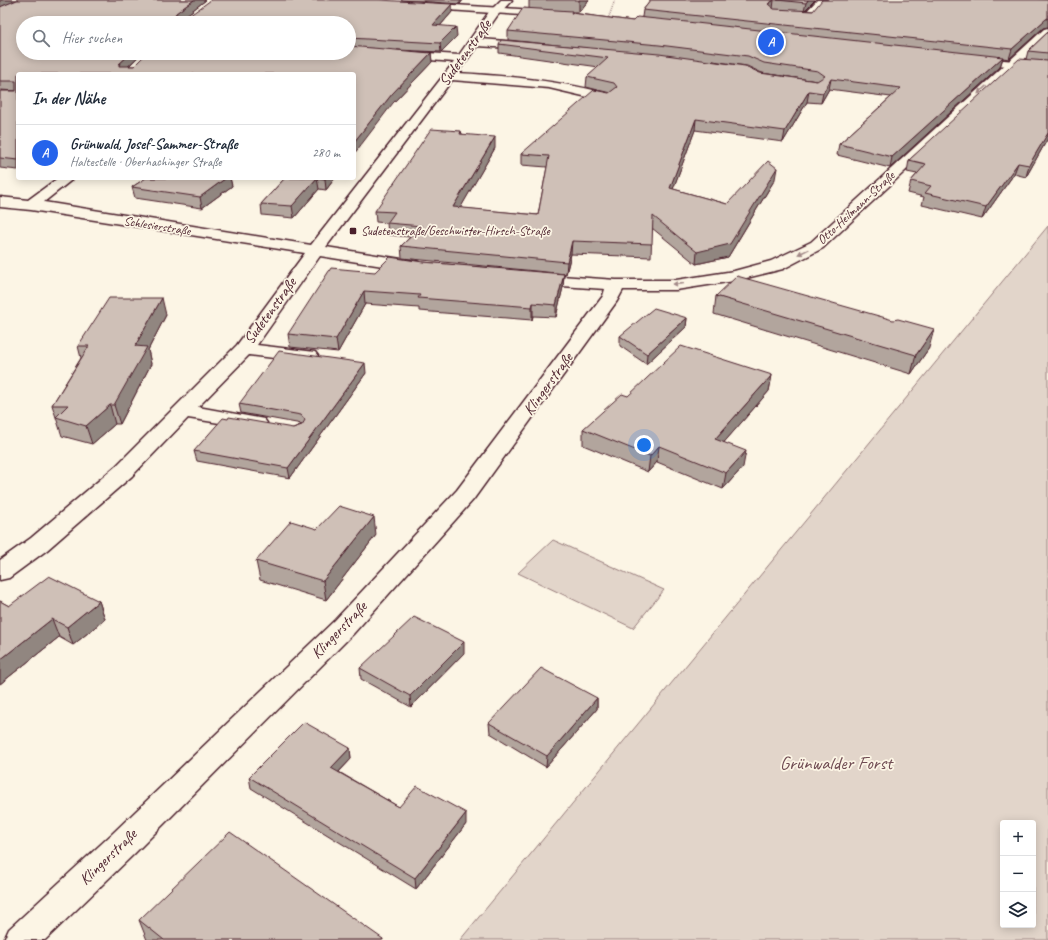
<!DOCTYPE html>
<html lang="de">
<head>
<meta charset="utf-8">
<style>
	body { margin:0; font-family:Caveat,sans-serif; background:#f2f2f3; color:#1f2937 }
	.controls { position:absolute; right:12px; bottom:12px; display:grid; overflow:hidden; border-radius:4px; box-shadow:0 2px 10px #0003 }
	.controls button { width:36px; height:36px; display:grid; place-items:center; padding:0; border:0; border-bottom:1px solid #e0e1e3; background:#fff; color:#1f2937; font:20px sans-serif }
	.you { position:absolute; left:644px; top:445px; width:14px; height:14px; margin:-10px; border:3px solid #fff; border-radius:50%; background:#1a73e8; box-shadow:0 0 0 6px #1a73e833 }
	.badge { display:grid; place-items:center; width:26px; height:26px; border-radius:50%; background:#2563eb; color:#fff; font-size:13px; font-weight:700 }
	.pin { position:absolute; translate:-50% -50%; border:2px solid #fff; box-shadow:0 1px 4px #0006 }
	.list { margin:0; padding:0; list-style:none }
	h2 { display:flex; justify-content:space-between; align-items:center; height:52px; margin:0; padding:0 16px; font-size:17px }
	h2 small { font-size:13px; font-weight:400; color:#747a83 }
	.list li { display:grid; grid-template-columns:26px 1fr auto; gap:12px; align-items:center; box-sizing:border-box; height:56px; padding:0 16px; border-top:1px solid #e0e1e3 }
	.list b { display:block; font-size:15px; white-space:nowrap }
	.list p { margin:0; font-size:13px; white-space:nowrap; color:#747a83 }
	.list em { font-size:13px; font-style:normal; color:#747a83 }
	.icon { flex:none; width:22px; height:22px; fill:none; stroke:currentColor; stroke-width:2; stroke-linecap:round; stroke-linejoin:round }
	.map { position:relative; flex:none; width:1048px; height:940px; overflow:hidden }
	.search { position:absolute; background:#fff; box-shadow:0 2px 10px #0003; left:16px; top:16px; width:340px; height:44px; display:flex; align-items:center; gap:10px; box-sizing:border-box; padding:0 14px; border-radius:22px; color:#747a83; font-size:15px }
	.panel { position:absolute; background:#fff; box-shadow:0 2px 10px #0003; left:16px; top:72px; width:340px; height:108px; border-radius:4px }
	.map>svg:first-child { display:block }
	.green { fill:#e2d5ca; stroke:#967a7a; fill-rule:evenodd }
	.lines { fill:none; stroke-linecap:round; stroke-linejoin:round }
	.minor-casing { stroke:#4a1f2b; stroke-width:3 }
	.major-casing { stroke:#4a1f2b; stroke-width:3 }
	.path { stroke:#4a1f2b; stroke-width:1.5; stroke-dasharray:0.5 1.5; stroke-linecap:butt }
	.minor { fill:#fcf5e5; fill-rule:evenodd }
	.major { fill:#fcf5e5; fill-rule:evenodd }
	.wall { fill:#b2a59d; stroke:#4a1f2b; fill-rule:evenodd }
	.shaded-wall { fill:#918680; stroke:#4a1f2b }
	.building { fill:#cfc0b7; stroke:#4a1f2b }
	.oneway { fill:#a38a88 }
	.poi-dot { fill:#4a1f2b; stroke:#fcf5e5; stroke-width:1.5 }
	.labels { text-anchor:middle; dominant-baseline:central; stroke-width:3.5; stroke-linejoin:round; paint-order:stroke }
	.far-street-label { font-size:13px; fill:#4a1f2b; stroke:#fcf5e5 }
	.far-poi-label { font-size:13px; fill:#4a1f2b; stroke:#fcf5e5; text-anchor:start }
	.street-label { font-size:16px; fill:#4a1f2b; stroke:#fcf5e5 }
	.near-park-label { font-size:19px; fill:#704c53; stroke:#fcf5e5 }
</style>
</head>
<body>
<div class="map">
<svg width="1048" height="940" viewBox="0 0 1048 940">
	<rect width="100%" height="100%" fill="#fcf5e5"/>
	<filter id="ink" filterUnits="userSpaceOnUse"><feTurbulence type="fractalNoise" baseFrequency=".025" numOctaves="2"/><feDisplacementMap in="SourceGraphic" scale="8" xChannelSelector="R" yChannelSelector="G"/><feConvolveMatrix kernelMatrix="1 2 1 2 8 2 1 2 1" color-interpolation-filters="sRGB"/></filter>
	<g filter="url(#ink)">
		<g class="green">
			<path d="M1048,226v714h-588zM1003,823h30v102h-30z"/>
			<polygon points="553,540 664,590 633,628 518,573"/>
		</g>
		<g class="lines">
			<g class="minor-casing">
				<g id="minor">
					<path d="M501,0h11l-15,16 -16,23 48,4 6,3 -6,3 -52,-3 -20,27c54,3 105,8 156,22l2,3 -2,3 -4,1 -60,-14 -97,-8 -126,167 88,14 6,1 2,4 -2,4 -6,1 -94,-15 -63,89 58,7 3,4 -3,4 -7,2 -59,-7 -51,52 66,12 3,4 -3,4 -7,2 -69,-11 -56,58 -85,74 -38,28 -9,2v-20l31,-22 85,-72 121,-121 68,-92 -274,-43 -31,-3v-10l28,3 30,-22h16l-30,24 267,43 143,-183 -109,-9h4v-5l110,7 30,-43z"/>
					<polygon points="817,0 828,0 812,18 785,17 780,14 785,11 805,13"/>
					<polygon points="1048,28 1048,37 823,248 783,269 734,281 676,290 623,290 617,301 473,500 353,634 134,854 45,940 4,940 9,929 112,834 335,620 457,490 603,296 605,289 533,284 527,283 524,279 527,275 533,274 616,280 676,280 734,271 771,261 811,242 1044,29"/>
				</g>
			</g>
			<g class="major-casing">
				<g id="major">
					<polygon points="422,3 551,11 556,14 551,17 418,8 417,6"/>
					<polygon points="971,57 1048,64 1048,70 967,62 965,60"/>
				</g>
			</g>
			<polyline class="path" points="608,19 615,0"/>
			<use href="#minor" class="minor"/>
			<use href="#major" class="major"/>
		</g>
		<g class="wall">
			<path d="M0,0h206l-21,16 267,-12v8l-12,14 17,10 -16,16 -44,-2 34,3 1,9 -39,41 -39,-29h-336v96l-18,-2v-77h16l-16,-1zM349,23v30l-215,13h-5l13,-13h-119z"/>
			<polygon points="401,0 463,0 460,4"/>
			<path d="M529,0h60l-10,12h-7v1l61,8 9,-4 1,-7 8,-10h164l-9,10 7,1 235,-11v27l-5,1 -34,31 -6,-1 -3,9 -110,101 -53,-13 2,-11 52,-47 -62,-8 -8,14 -14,-1 -24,40 -88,-12 -22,59 54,15 48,-25 -47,78 -32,7 -44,-36 -1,29 -80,-3 -5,20 -164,-16 -1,-12 9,-9 -22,-2 -1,-12 -11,-1 -1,-11 86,-80 1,3 33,14 -35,60 78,7 9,-48 -26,-2v-11l89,-61 -24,-6 1,-10 12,-10 -100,-14v-9l88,4 -79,-8v-9l21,-23zM713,61l34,5 15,7 54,8h1l-57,-8z"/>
			<polygon points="1048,32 1048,138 1026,177 1014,174 982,219 922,205 924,197 908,193 911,181 917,174 907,172 909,160 1026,59 1028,51"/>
			<polygon points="146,178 230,178 232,186 202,208 135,198 132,187"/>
			<polygon points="285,178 335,178 326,190 319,189 294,218 262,215 261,204"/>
			<polygon points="423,262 564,274 563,287 556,317 533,316 532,320 419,311 419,308 365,304 338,352 290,347 288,334 375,272"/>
			<polygon points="716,296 929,348 911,374 714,314"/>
			<polygon points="166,315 148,350 151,364 120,424 115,424 92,444 62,436 52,405 81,358 78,346"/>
			<polygon points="687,318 686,327 646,364 620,346 620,336"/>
			<polygon points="366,373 290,478 197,461 194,451 293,428 302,424 241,413 239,404"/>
			<polygon points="772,375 769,391 724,442 743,467 723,489 657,462 648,472 583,445 583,429 628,396"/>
			<polygon points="317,529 376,535 326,600 260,580 256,561"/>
			<polygon points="0,601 9,606 99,601 105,619 73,645 59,637 0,684"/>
			<polygon points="464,653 411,707 361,679 360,668"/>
			<polygon points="597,698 597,709 546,767 490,733 489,723"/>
			<polygon points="350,748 351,759 339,772 399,807 466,824 416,889 251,788 249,777"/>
			<polygon points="139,920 383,939 383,940 147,940"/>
		</g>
		<g class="shaded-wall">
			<polygon points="0,0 18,0 0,7"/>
			<polygon points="194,0 206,0 177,22 175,15 176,13"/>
			<polygon points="460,0 463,0 460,4"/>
			<polygon points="579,0 589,0 579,12"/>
			<polygon points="774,0 773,9 768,4"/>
			<polygon points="808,0 815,0 804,11 806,3"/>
			<polygon points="452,4 452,12 433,34 433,25"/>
			<polygon points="1048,18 1048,27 1043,28 1009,59 1012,49 1046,19"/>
			<polygon points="456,27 457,36 441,52 440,43"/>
			<polygon points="131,53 142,53 121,73 119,66 119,64"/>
			<polygon points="431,53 432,62 393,103 354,154 354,142 392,94"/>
			<polygon points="1003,57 1000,67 890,168 892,157"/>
			<polygon points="831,79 829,89 821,103 823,93"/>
			<polygon points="809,91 807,102 783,142 785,131"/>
			<polygon points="696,119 695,130 669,200 670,188"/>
			<polygon points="1048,133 1048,138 1026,177 1029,165"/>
			<polygon points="495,137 495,148 454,219 453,207"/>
			<polygon points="1018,163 1014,174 982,219 986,207"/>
			<polygon points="777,168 775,179 728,257 696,264 697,252"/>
			<polygon points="226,178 230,178 232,186 202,208 200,197"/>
			<polygon points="317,178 319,189 294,218 292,206"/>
			<polygon points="326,178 335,178 326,190 325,179"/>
			<polygon points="572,241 571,254 566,274 567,262"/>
			<polygon points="564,274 563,287 556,317 556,305"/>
			<polygon points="364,291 365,304 338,352 336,339"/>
			<polygon points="162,298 166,315 148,350 151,364 120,424 114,405 135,346"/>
			<polygon points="533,303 533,316 532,320 532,307"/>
			<polygon points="687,318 686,327 646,364 647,354"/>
			<polygon points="934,329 929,348 911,374 916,355"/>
			<polygon points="365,363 366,373 290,478 288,468"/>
			<polygon points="772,375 769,391 713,455 715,439"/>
			<polygon points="110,405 115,424 92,444 86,426"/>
			<polygon points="659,446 657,462 648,472 650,456"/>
			<polygon points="746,451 743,467 723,489 726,473"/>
			<polygon points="374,517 376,535 326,600 323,581"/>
			<polygon points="99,601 105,619 73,645 67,627"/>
			<polygon points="52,619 59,637 0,684 0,660"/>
			<polygon points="464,642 464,653 411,707 410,696"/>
			<polygon points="597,698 597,709 546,767 547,756"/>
			<polygon points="350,748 351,759 333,778 331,768"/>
			<polygon points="466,813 466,824 416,889 415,878"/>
		</g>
		<g class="building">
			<polygon points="17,0 194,0 176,13 175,15 189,16 211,0 379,0 452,4 433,25 456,27 440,43 349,38 349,23 23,23 23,53 131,53 119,64 119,66 134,66 147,53 349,53 349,46 431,53 392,94 354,142 354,74 18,74 18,160 0,158 0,91 16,91 16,81 0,81 0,7"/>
			<polygon points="651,0 774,0 768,4 774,9 813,11 822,0 1048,0 1048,18 1046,19 1012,49 643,10"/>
			<polygon points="777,0 808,0 806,3"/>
			<polygon points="523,8 572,11 571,13 633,21 637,17 687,22 1003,57 892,157 839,144 901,88 831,79 823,93 809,91 785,131 696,119 670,188 727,204 768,161 777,168 730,244 697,252 653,216 652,244 572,241 567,262 401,246 422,226 387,223 395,212 375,211 431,129 461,131 460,134 495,137 453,207 538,215 549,156 521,154 594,90 609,93 617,87 614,83 587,77 608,58 499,44 501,40 659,54 745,66 760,73 817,81 825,76 818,71 764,63 748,56 659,45 508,31"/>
			<polygon points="1048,32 1048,53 1028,51"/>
			<polygon points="1019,59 1048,61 1048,133 1029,165 1018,163 986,207 925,193 931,186 911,181 926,164 909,160"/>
			<polygon points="146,178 226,178 200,197 132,187"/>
			<polygon points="285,178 326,178 325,179 317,178 292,206 261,204"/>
			<polygon points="390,257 423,262 564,274 556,305 533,303 532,307 418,298 420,295 364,291 336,339 288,334 331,268 375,272"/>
			<polygon points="737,276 893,320 898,319 934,329 916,355 716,296"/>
			<polygon points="109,298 162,298 135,346 147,347 114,405 110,405 86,426 56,417 68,405 52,405 89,346 78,346"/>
			<polygon points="654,308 687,318 647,354 620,336"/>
			<polygon points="681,346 772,375 715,439 746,451 726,473 659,446 650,456 583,429 622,394 628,396"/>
			<polygon points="279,351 365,363 288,468 194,451 223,418 228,419 229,417 293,428 302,425 305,420 301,415 239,404"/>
			<polygon points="339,506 374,517 323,581 256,561 291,521 317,529"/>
			<polygon points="49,576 99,601 67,627 52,619 0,660 0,601 9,606"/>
			<polygon points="414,617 464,642 410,696 360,668"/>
			<polygon points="541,668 597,698 547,756 489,723"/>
			<polygon points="304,722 350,748 331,768 399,807 417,786 466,813 415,878 249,777"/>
			<polygon points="230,832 383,939 382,940 164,940 139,920"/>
		</g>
		<defs><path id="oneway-solid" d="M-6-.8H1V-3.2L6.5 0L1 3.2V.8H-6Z"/></defs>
		<g class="oneway">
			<use href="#oneway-solid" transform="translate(982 90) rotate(137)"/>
			<use href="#oneway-solid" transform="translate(803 252) rotate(154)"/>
			<use href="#oneway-solid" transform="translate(678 284) rotate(175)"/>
		</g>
	</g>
	<rect class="poi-dot" x="349" y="227" width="8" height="8" rx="2"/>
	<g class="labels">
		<g class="far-street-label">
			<text transform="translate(856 208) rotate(-43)">Otto-Heilmann-Straße</text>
			<text transform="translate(157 226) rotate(9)">Schlesierstraße</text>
		</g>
		<g class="far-poi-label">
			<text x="361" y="231">Sudetenstraße/Geschwister-Hirsch-Straße</text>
		</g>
		<g class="street-label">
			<text transform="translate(465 53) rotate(-54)">Sudetenstraße</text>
			<text transform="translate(270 311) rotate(-54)">Sudetenstraße</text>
			<text transform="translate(548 384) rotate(-54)">Klingerstraße</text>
			<text transform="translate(339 630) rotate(-46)">Klingerstraße</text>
			<text transform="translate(108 857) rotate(-44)">Klingerstraße</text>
		</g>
		<g class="near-park-label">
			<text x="836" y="763">Grünwalder Forst</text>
		</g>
	</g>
</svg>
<div class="controls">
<button>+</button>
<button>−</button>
<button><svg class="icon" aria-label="layers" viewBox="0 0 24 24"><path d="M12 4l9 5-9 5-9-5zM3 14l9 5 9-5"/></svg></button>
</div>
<div class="you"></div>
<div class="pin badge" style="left:771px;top:42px">A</div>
<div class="search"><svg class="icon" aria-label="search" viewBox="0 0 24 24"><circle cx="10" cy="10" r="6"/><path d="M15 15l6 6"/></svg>Hier suchen</div>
<section class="panel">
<h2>In der Nähe<small></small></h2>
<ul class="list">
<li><span class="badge">A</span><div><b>Grünwald, Josef-Sammer-Straße</b><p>Haltestelle · Oberhachinger Straße</p></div><em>280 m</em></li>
</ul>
</section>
</div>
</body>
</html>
